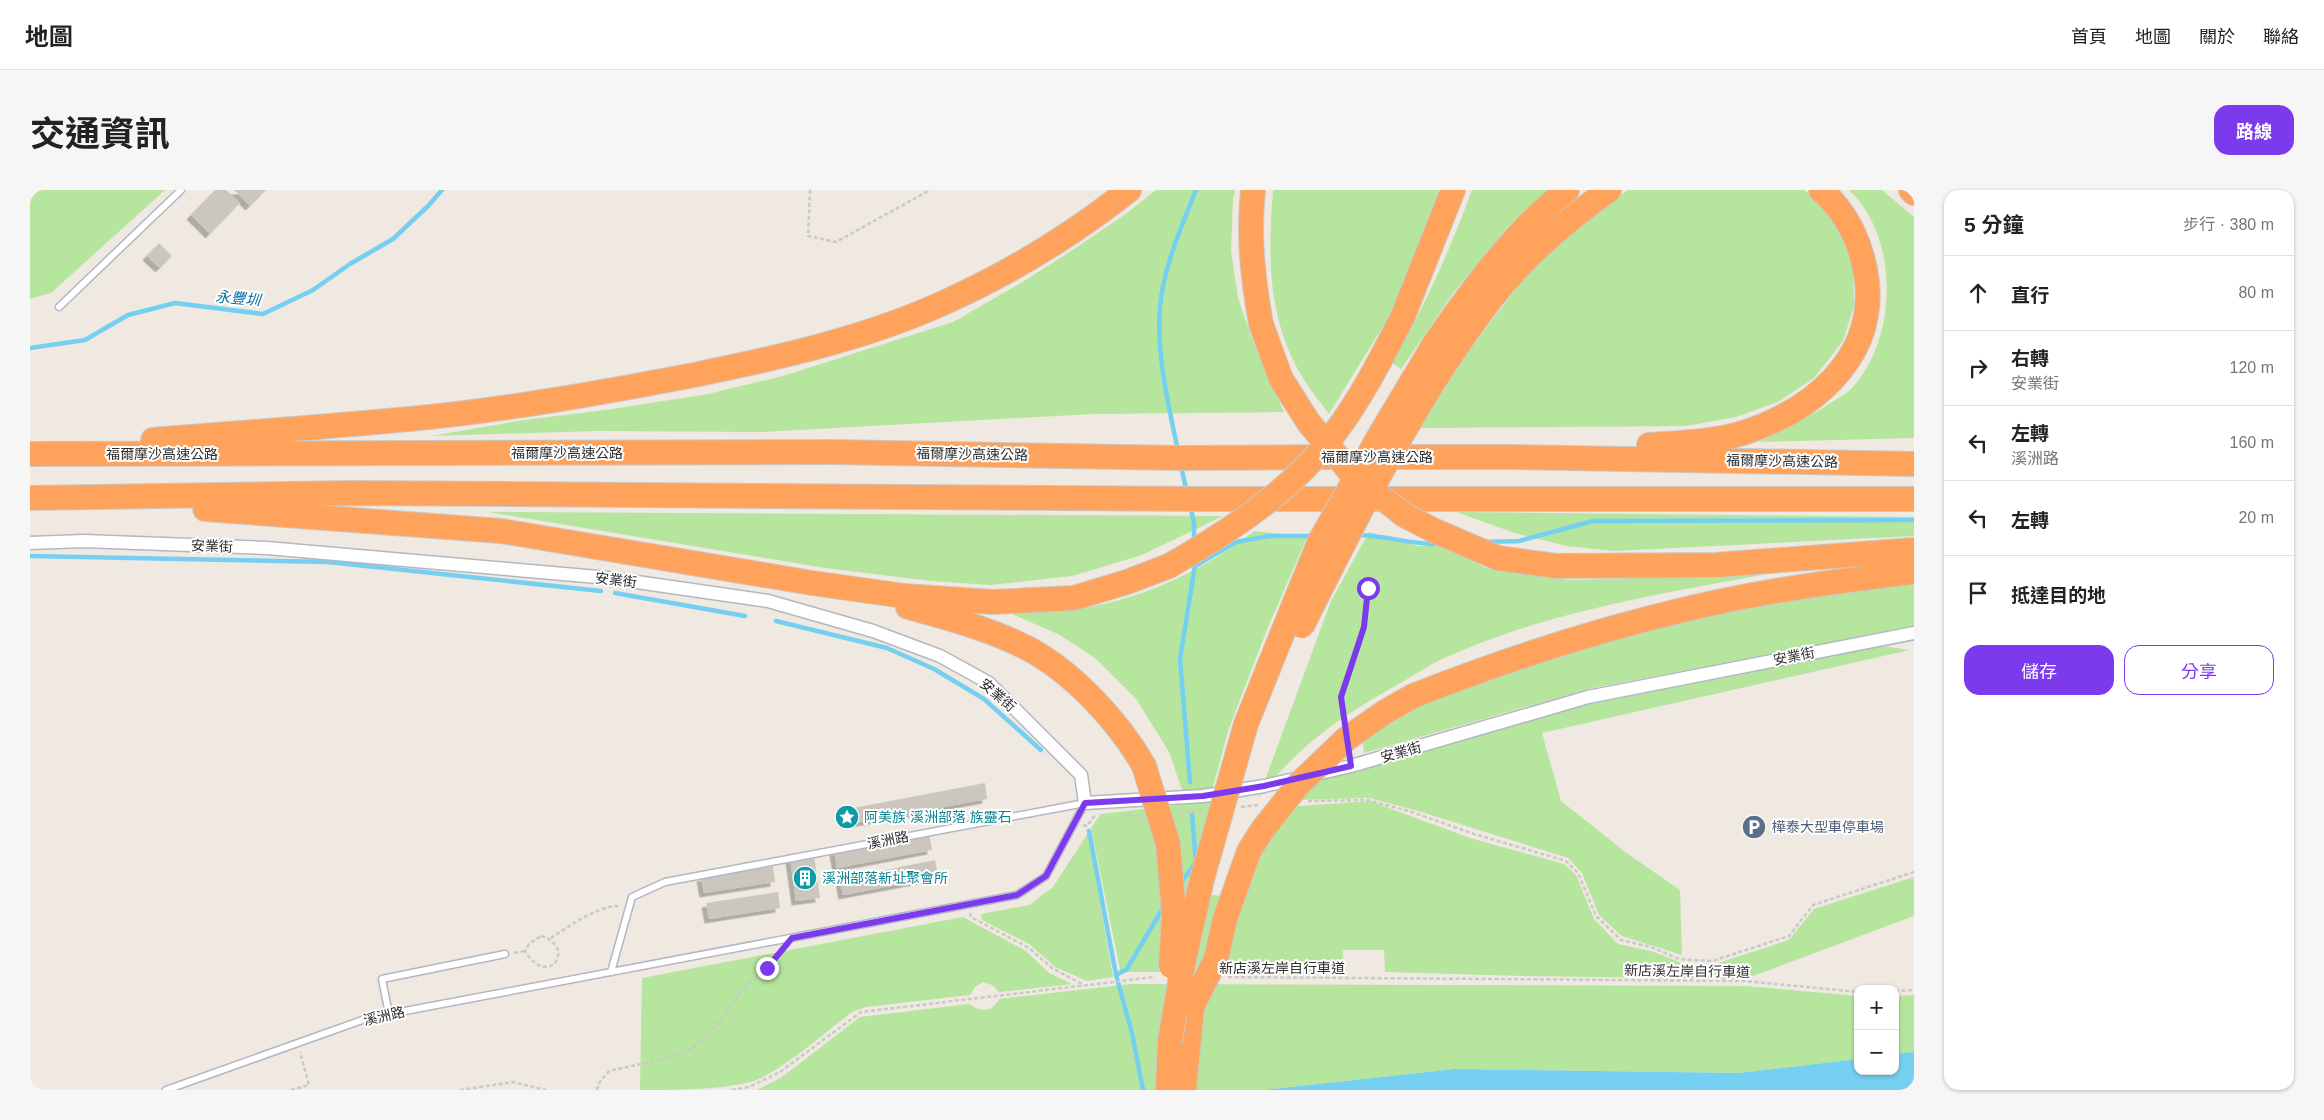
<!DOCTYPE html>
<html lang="zh-TW">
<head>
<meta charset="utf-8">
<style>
	body { margin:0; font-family:Helvetica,"Noto Sans TC",sans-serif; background:#f6f6f6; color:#222 }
	.controls { position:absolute; right:15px; bottom:15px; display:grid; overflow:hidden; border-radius:10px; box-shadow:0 1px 4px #0004 }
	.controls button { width:45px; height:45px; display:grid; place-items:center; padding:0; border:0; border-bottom:1px solid #e0e0e0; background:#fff; color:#222; font:25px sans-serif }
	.stop { position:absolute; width:15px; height:15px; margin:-11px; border:4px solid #7c3aed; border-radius:50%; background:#fff }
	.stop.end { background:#7c3aed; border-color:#fff; box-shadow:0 1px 5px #0008 }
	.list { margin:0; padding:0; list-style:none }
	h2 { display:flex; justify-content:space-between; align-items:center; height:65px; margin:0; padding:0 20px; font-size:21px }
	h2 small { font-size:16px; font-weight:400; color:#767676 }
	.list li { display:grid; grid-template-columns:32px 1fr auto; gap:15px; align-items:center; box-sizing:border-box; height:75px; padding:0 20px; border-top:1px solid #e0e0e0 }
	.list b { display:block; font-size:19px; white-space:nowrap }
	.list p { margin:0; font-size:16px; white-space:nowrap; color:#767676 }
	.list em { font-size:16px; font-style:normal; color:#767676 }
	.actions { display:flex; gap:10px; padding:15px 20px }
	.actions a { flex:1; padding:11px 0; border:1px solid #7c3aed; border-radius:15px; text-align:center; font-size:18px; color:#7c3aed }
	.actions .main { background:#7c3aed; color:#fff }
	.icon { flex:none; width:28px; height:28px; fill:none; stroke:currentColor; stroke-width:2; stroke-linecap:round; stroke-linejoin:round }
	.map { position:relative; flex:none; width:1884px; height:900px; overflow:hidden; border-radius:15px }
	header { display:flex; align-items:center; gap:30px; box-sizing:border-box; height:70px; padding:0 25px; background:#fff; border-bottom:1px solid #e0e0e0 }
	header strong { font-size:24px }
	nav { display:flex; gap:28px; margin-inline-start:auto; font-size:18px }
	.intro { display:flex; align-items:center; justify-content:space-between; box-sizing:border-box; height:120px; padding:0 30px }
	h1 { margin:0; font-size:35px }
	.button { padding:12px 22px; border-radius:15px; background:#7c3aed; color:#fff; font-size:18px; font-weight:700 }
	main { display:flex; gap:30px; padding:0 30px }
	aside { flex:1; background:#fff; border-radius:15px; box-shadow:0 1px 4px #0004 }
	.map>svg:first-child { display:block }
	.green { fill:#b6e59e }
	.water { fill:#75cff0 }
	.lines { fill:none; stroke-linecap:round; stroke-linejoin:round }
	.stream { stroke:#75cff0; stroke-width:4.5 }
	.building { fill:#cbc7bf; filter:url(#shadow) }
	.lane-casing { stroke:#b4b7c1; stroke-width:9 }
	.street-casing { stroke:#b4b7c1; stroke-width:15 }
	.highway-casing { stroke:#c9c9c9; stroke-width:26 }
	.path { stroke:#c9c9c9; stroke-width:2.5; stroke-dasharray:4 2.5; stroke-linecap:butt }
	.lane { stroke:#fff; stroke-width:6 }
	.street { stroke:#fff; stroke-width:12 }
	.highway { stroke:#ffa35c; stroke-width:24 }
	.highway-bridge-casing { stroke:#c9c9c9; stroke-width:26; stroke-linecap:butt }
	.highway-bridge { stroke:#ffa35c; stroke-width:24 }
	.route { stroke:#7c3aed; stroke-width:6 }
	.labels { text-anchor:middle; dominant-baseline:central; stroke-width:4; stroke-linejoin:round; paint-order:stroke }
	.street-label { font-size:14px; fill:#2e2e2e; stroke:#fff }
	.culture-label { font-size:14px; fill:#0d838f; stroke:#fff; text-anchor:start }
	.service-label { font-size:14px; fill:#4e5e75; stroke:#fff; text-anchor:start }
	.water-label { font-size:15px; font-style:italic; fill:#0d6fa3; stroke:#fff }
</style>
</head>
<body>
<header>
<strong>地圖</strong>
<nav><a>首頁</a><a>地圖</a><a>關於</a><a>聯絡</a></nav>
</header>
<div class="intro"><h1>交通資訊</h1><a class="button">路線</a></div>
<main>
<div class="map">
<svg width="1884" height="900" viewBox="0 0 1884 900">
	<defs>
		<filter id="shadow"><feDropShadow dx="-4.5" dy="4.5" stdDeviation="0" flood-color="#0004"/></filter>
	</defs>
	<rect width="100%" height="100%" fill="#efe9e1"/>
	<g class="green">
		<polygon points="0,0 135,0 21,103 0,109"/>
		<polygon points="1126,0 1205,0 1203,9 1201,61 1208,108 1221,146 1254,222 1062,224 732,242 567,241 401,246 494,230 576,220 678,204 753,186 923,132 991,93 1044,59 1097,23"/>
		<path d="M1243,0h166l-46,120 -64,104c-10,-13 -21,-27 -29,-41 -33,-58 -32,-119 -27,-183z"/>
		<path d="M1442,0h75l-40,38 -53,64 -53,77 -9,-6c32,-56 58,-112 80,-173z"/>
		<path d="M1598,0h176l15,12 20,29 14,36 1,39 -11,35 -29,37 -36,24 -42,15 -50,9 -267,2c39,-62 80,-124 131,-177 23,-23 51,-43 78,-61z"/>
		<path d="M1819,0h33l32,27v221l-155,4c26,-12 49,-24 73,-40 6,-4 14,-8 19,-13 47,-49 49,-152 -2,-199z"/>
		<polygon points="458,322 1193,326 1112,365 1042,386 960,395 901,391 795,378"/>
		<polygon points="1426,322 1884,327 1884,346 1585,361 1536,356 1485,343"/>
		<path d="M1224,341l53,6 -41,95 -37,96 -20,73h7l-21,92 46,5 20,-50 25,-41 84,-6 100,37 94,26 12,11 18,44 24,25 33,7 31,12 27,3 80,-26 25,-31 100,-32v39l-169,63 -221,-3 -139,-4 -1,-22h-41l-1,22h-214l-7,2 -30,-146 10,-14 86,-10 -18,-52 -32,-52 -42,-42 -37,-24 -48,-21c24,-2 49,-2 72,-5 62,-9 123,-39 172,-77z"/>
		<path d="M1339,342l49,14h21l21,8 26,14 84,12 197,-6c-107,20 -216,37 -316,81 -22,9 -42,24 -63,35 -51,29 -96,61 -130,109l73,-198z"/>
		<polygon points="1884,388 1884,437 1562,498 1334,563 1332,544 1427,492 1654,424"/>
		<polygon points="1852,456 1880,460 1512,543 1531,611 1598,664 1650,700 1652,765 1592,746 1569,725 1552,683 1538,668 1385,620 1339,608 1260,610 1279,588 1462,541 1571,510"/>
		<polygon points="1058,643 1083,787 1057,791 1025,777 999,754 952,730 951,724 999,715 1023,697"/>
		<path d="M933,727l63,34 23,22 23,11 -73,8 -7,-7 -9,-3 -8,5 -5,8 -104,12 -14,5c-24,18 -75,63 -101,70 -36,8 -74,8 -111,8l2,-112z"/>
		<path d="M1101,794l614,2 113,10v63l-119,14 -284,-4 -192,21h-506l25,-13 78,-60 109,-13c12,8 23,9 30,-5z"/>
		<polygon points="1884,805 1884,862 1865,864 1865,806"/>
	</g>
	<polygon class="water" points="1884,862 1884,900 1233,900 1425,879 1709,883 1828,869 1828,881 1865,881 1865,864"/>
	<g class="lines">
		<g class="stream">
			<polyline points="0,158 55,150 98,125 145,113 233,124 283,100 320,74 363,49 398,16 412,0"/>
			<path d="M1148,261c-10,-48 -25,-110 -16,-159 6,-35 21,-69 34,-102"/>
			<polyline points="1151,276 1157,303"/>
			<polyline points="1160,315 1164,333 1164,352"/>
			<path d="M1326,345c29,0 56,10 84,9"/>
			<polyline points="1455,352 1489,351 1563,331 1884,330"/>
			<polyline points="0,366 298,372 571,401"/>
			<polyline points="1165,376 1206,352 1239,346 1284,346"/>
			<polyline points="585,403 715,426"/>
			<polyline points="746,431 857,458 904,479 954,509 1011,560"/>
			<polyline points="1160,592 1150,469 1165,375"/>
			<polyline points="1059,641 1086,785 1102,843 1113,900"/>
			<polyline points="1150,694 1166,672 1162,625"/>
			<polyline points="1086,785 1097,779 1134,716"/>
		</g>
	</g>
	<g class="building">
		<polygon points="185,0 196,0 210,13 180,44 161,25"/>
		<polygon points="204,0 236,0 220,16"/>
		<polygon points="129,53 142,66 130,78 117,66"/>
		<polygon points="955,593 957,609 826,633 823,618"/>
		<polygon points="899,643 902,660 807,678 804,661"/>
		<polygon points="784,665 790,708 766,711 760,668"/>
		<polygon points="905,670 908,687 813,705 810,689"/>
		<polygon points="743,676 745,692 674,703 671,687"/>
		<polygon points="748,702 750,718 679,729 676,713"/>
	</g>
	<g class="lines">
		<g class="lane-casing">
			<g id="lane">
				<polyline points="29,117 151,0"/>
				<polyline points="581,782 602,707 635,692 1055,613"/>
				<polyline points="359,824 352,789 475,764"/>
				<polyline points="136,900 338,828 987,705 1016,686 1055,613"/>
			</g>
		</g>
		<g class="street-casing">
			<polyline id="street" points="0,353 54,351 237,358 579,388 738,411 843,441 910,466 959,493 1051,585 1055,613 1173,606 1234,596 1321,576 1558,507 1884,443"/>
		</g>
		<g class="highway-casing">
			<g id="highway">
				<path d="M1223,0c-5,46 0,89 8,134"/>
				<polyline points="1881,0 1884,3"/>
				<polyline points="1373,126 1423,0"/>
				<path d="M1405,153c38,-55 79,-111 132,-153"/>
				<path d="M1421,165c15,-21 29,-43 45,-62 32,-40 71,-73 113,-103"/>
				<path d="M123,250c86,-7 171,-13 256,-21 96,-9 191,-26 285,-44 83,-17 169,-36 247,-71 67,-30 130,-68 188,-114"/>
				<path d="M1619,255c31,-2 64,-3 94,-12 68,-22 132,-73 124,-151 -4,-35 -19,-69 -46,-92"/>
				<polyline points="0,264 801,262 1152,268 1300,267"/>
				<polyline points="1341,267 1484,267 1884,274"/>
				<polyline points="0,308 322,303 1174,309 1884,309"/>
				<polyline points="175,319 471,341 782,393 874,406 963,412 1044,408 1097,392 1139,376"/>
				<polyline points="1526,376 1686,375 1884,360"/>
				<path d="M878,417c40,11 82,22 119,41 46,24 92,74 117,118"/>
				<path d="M1383,506c89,-35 180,-65 274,-87 74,-18 151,-28 227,-37"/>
				<polyline points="1216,534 1259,427"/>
				<polyline points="1138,900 1140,851"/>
				<polyline points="1154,900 1162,817"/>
			</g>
		</g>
		<g class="path">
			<polyline points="780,0 778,46 806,52 900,0"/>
			<polyline points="1314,528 1311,507 1334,437 1338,399"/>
			<polyline points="1278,611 1337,610 1379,621 1441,643 1536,671 1548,683 1566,726 1591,750 1621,757 1649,769 1682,771 1759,746 1783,715 1884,682"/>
			<polyline points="1211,617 1228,615"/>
			<polyline points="1149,623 1171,621"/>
			<polyline points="1097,625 1111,627"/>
			<polyline points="1053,635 1057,636 1065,625"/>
			<polyline points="940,723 941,727 999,758 1022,778 1052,794"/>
			<path d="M511,746c36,10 8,54 -16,15l4,-7z"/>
			<path d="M521,748c17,-11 46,-32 67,-32"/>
			<polyline points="484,763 495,761"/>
			<polyline points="1198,787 1715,791 1828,802"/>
			<polyline points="1865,801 1884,800"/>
			<polyline points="261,900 279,895 270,862"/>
			<polyline points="430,900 483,892 516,900"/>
			<polyline points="567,900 569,893 579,881 629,870 663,858 693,828 712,800 737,778 752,760"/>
			<polyline points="702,900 719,897 750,882 831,822 1125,787"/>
		</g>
		<use href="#lane" class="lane"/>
		<use href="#street" class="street"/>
		<use href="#highway" class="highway"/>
		<g class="highway-bridge-casing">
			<g id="highway-bridge">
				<polyline points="1231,134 1251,189 1279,233 1322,284 1374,325 1405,341 1468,368 1526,376"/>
				<path d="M1139,376c61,-35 123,-75 165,-132 28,-37 48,-77 69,-118"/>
				<polyline points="1259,427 1290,351 1350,245 1405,153"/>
				<path d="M1272,436c46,-92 92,-185 149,-271"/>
				<polyline points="1114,576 1138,654 1144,724 1141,776"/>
				<polyline points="1162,817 1186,769 1195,729 1219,661 1233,639 1269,594 1316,549 1355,522 1383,506"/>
				<polyline points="1140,851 1154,769 1172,689 1216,534"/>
			</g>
		</g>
		<use href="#highway-bridge" class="highway-bridge"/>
	</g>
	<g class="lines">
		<polyline class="route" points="737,778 762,748 987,705 1016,686 1055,613 1173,606 1234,596 1321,576 1311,507 1334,437 1338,398"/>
	</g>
	<defs>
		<g id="sight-disc" transform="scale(1.25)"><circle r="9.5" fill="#0f9aa8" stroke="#fff"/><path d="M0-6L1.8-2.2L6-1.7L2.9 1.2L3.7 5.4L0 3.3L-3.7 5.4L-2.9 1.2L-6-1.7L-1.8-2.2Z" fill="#fff"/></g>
		<g id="parking-disc" transform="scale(1.25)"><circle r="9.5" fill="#5c6f8a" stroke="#fff"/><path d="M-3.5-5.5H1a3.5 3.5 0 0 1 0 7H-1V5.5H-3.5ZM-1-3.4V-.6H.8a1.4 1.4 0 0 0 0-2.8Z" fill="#fff"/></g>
		<g id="building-disc" transform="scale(1.25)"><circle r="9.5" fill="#0f9aa8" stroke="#fff"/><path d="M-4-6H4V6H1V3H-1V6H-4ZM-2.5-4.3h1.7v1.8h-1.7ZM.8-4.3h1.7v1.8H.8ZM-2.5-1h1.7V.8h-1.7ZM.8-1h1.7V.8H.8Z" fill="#fff"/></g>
	</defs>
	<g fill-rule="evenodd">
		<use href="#sight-disc" x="817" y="627"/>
		<use href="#parking-disc" x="1724" y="637"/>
		<use href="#building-disc" x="775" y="688"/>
	</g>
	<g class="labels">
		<g class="street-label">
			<text x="537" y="263">福爾摩沙高速公路</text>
			<text x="132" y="264">福爾摩沙高速公路</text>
			<text transform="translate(942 264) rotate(1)">福爾摩沙高速公路</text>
			<text x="1347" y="267">福爾摩沙高速公路</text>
			<text transform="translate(1752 271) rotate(1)">福爾摩沙高速公路</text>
			<text transform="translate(182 356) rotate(2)">安業街</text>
			<text transform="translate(586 390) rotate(7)">安業街</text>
			<text transform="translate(1764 466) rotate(-11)">安業街</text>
			<text transform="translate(968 505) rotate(41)">安業街</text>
			<text transform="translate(1371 562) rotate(-16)">安業街</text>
			<text transform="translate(858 650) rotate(-11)">溪洲路</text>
			<text x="1252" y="778">新店溪左岸自行車道</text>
			<text transform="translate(1657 781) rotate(1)">新店溪左岸自行車道</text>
			<text transform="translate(354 826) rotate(-13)">溪洲路</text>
		</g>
		<g class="culture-label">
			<text x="834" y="627">阿美族 溪洲部落 族靈石</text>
			<text x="792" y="688">溪洲部落新址聚會所</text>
		</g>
		<g class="service-label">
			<text x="1742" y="637">樺泰大型車停車場</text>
		</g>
		<g class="water-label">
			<text transform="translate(208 108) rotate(5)">永豐圳</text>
		</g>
	</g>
</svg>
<div class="controls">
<button>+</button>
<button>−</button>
</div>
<div class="stop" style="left:1338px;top:398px"></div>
<div class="stop end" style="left:737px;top:778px"></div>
</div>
<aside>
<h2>5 分鐘<small>步行 · 380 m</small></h2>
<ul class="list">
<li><svg class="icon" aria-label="ahead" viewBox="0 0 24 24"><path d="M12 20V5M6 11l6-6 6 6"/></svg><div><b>直行</b></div><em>80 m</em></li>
<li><svg class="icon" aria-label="right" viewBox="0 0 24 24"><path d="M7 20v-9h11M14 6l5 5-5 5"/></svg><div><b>右轉</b><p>安業街</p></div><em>120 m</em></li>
<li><svg class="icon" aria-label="left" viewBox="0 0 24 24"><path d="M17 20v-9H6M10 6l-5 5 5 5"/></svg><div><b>左轉</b><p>溪洲路</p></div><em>160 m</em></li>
<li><svg class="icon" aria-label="left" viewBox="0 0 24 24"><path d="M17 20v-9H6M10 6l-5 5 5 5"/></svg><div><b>左轉</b></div><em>20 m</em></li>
<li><svg class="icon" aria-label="arrive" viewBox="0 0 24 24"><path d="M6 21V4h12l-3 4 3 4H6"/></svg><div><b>抵達目的地</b></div></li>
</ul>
<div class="actions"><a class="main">儲存</a><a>分享</a></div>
</aside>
</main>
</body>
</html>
